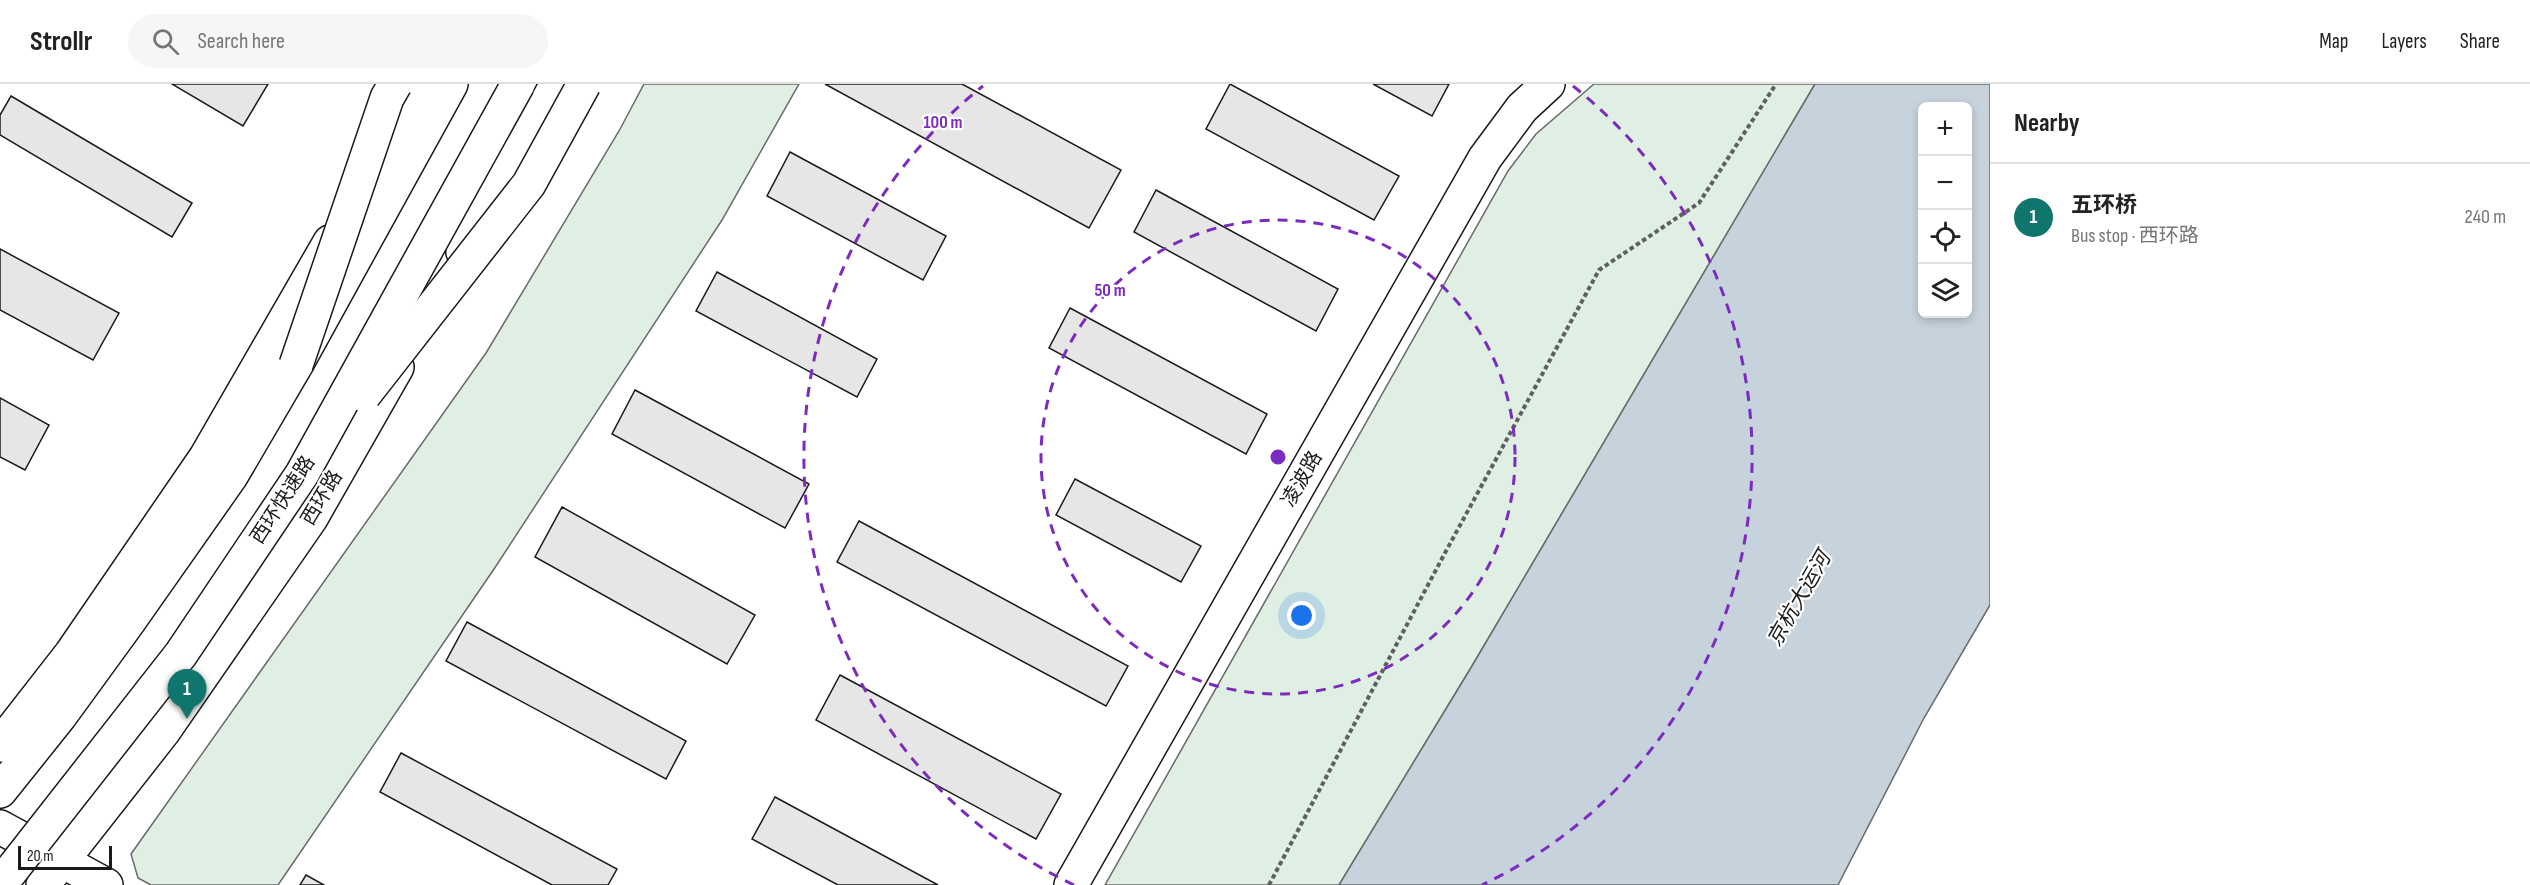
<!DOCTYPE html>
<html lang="en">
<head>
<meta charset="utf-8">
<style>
	body { margin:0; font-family:"Sofia Sans Condensed","Noto Sans SC",sans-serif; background:#f6f6f6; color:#222 }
	.controls { position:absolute; right:18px; top:18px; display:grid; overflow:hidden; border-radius:9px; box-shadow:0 3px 9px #0003 }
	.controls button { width:54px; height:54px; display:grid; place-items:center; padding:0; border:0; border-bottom:2px solid #e0e0e0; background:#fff; color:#222; font:30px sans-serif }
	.scale { position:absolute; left:18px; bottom:15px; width:94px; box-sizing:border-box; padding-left:6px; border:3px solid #1a1a1a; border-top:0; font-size:16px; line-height:21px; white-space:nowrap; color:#1a1a1a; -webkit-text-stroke:4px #fff; paint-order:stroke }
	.you { position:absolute; left:1302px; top:532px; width:21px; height:21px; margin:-15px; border:4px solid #fff; border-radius:50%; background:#1a73e8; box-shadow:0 0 0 9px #1a73e833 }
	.badge { display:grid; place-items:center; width:39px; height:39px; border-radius:50%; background:#0f766e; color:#fff; font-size:20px; font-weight:700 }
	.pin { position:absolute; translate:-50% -50px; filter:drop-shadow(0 2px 3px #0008) }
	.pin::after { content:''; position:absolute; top:32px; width:21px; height:18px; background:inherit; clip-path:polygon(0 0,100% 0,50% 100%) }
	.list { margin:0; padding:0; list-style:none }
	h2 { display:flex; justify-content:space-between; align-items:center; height:78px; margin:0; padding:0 24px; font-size:26px }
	h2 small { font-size:20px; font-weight:400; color:#767676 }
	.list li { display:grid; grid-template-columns:39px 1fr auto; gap:18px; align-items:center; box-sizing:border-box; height:108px; padding:0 24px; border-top:2px solid #e0e0e0 }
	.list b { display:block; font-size:22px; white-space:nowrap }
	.list p { margin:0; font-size:20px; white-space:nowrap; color:#767676 }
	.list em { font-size:20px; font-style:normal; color:#767676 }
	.icon { flex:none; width:33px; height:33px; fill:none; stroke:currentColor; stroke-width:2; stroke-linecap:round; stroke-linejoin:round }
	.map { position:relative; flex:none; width:1990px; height:801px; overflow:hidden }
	header { display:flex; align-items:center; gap:36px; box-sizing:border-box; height:84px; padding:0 30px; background:#fff; border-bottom:2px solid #e0e0e0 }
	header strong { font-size:28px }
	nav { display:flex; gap:33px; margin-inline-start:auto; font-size:21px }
	.search { width:420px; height:54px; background:#f6f6f6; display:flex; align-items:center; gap:15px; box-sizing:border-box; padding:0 21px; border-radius:33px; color:#767676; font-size:22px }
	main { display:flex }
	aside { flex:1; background:#fff }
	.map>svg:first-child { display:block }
	.green { fill:#e0efe3; stroke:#6a6a6a; stroke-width:1.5 }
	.water { fill:#c6d2dc; stroke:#6a6a6a; stroke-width:1.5; fill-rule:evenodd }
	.building { fill:#e6e6e6; stroke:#1a1a1a; stroke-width:1.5 }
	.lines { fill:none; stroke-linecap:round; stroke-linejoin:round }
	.secondary-casing { stroke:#1a1a1a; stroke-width:36 }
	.primary-casing { stroke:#1a1a1a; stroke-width:36 }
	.highway-casing { stroke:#1a1a1a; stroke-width:36 }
	.path { stroke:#5f5f5f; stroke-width:4; stroke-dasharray:4.5 3; stroke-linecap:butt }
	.secondary { stroke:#fff; stroke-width:33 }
	.primary { stroke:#fff; stroke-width:33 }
	.highway { stroke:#fff; stroke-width:33 }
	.highway-bridge-casing { stroke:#1a1a1a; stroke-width:36; stroke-linecap:butt }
	.highway-bridge { stroke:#fff; stroke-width:33 }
	.ring { fill:none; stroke:#7b2cbf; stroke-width:3; stroke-dasharray:10 8 }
	.labels { text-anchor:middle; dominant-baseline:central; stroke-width:4.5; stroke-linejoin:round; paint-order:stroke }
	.street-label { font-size:20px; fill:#1a1a1a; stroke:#fff }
	.water-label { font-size:21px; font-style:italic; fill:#1a1a1a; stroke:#fff }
	.centre { fill:#7b2cbf; stroke:#fff; stroke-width:3 }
	.ring-label { font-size:18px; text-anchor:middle; font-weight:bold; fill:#7b2cbf; stroke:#fff; stroke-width:4.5; stroke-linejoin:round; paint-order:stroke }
</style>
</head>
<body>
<header>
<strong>Strollr</strong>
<div class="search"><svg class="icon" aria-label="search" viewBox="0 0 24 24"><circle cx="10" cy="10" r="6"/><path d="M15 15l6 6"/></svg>Search here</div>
<nav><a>Map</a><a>Layers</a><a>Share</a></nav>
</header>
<main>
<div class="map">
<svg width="1990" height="801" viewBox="0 0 1990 801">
	<rect width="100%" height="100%" fill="#fff"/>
	<g class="green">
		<polygon points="644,0 799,0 722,136 494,485 278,801 151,801 138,794 131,770 486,269 619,47"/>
		<polygon points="1594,0 1815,0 1472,582 1339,801 1105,801 1508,87 1536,50"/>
	</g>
	<path class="water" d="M1815,0h175v521l-66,113 -86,167h-499l133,-219zM1922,22h46v208h-46z"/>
	<g class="building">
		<polygon points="172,0 268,0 243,42"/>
		<polygon points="825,0 962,0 1121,86 1089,144"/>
		<polygon points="1230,0 1399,92 1374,136 1206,45"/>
		<polygon points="1373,0 1449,0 1432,32"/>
		<polygon points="11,12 192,119 172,153 0,51 0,31"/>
		<polygon points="790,68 946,152 923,196 767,112"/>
		<polygon points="1156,106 1338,205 1316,247 1134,148"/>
		<polygon points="0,165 119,229 93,276 0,226"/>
		<polygon points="717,188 877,275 857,313 696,227"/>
		<polygon points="1070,224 1267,330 1246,370 1049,264"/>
		<polygon points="635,306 809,400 785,444 612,350"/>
		<polygon points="0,314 49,341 25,386 0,373"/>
		<polygon points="1075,395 1201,462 1181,498 1056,431"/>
		<polygon points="562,423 755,531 727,580 535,473"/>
		<polygon points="859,437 1128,582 1106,622 837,478"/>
		<polygon points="467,538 686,657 666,695 446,577"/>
		<polygon points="840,591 1061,710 1036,755 816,636"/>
		<polygon points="401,669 617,785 608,801 552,801 380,708"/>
		<polygon points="775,713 938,801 838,801 752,755"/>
		<polygon points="306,791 324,801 300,801"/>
	</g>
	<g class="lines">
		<g class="secondary-casing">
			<g id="secondary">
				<polyline points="0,743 106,801"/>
				<polyline points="1071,801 1485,74 1522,24 1548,0"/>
			</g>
		</g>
		<g class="primary-casing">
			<g id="primary">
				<polyline points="371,87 420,0"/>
				<polyline points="463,168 557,0"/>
				<polyline points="0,661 71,570 206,373 330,158"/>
				<polyline points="43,801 163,648 311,434 397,283"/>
			</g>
		</g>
		<g class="highway-casing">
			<polyline id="highway" points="0,707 60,632 127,540 231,392 296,281 451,0"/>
		</g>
		<polyline class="path" points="1269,801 1446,467 1599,186 1699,119 1776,0"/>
		<use href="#secondary" class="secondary"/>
		<use href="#primary" class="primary"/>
		<use href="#highway" class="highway"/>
		<g class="highway-bridge-casing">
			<g id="highway-bridge">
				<polyline points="296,281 387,14 395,0"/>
				<polyline points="364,311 529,100 584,0"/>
				<polyline points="0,801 181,570 302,390 518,0"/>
			</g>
		</g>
		<use href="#highway-bridge" class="highway-bridge"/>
	</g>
	<g class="ring">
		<circle cx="1278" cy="373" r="237"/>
		<path d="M1074 801A474 474 0 0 1 983 2M1573 2A474 474 0 0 1 1482 801"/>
	</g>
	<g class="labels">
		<g class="street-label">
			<text transform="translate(1302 395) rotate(-60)">凌波路</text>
			<text transform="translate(322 414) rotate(-59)">西环路</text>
			<text transform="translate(283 416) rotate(-57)">西环快速路</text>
		</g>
		<g class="water-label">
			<text transform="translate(1799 515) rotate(-60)">京杭大运河</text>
		</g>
	</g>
	<circle cx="1278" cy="373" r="9" class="centre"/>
	<g class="ring-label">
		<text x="943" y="44">100 m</text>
		<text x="1110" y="212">50 m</text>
	</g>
</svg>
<div class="controls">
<button>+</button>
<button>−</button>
<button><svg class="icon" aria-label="locate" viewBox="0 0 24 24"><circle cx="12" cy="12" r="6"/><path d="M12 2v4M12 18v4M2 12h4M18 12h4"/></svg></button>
<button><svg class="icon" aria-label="layers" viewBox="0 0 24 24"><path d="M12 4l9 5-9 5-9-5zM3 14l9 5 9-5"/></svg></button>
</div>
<div class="scale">20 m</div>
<div class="you"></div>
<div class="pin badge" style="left:187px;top:635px">1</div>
</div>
<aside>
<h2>Nearby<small></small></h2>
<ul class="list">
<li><span class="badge">1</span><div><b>五环桥</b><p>Bus stop · 西环路</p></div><em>240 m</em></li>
</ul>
</aside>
</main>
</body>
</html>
